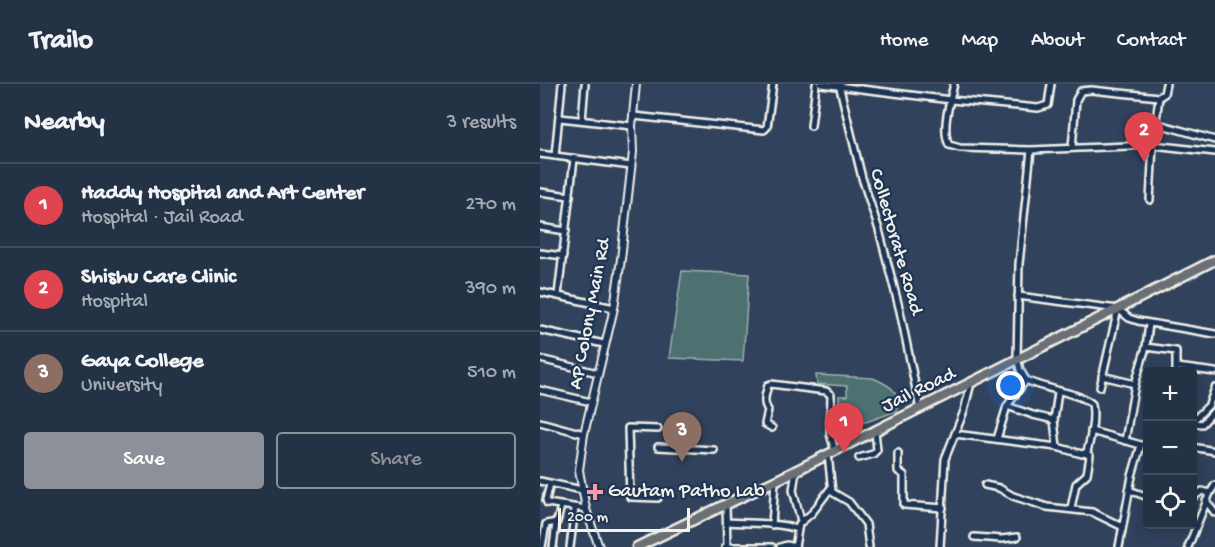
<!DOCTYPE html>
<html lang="en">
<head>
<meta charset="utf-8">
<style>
	body { margin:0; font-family:"Gochi Hand",sans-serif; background:#2c3a4c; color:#f1f3f6 }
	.controls { position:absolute; right:18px; bottom:18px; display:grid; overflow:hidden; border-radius:6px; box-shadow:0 3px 15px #0003 }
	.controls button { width:54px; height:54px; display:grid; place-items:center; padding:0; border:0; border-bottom:2px solid #414d5e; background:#243245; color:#f1f3f6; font:30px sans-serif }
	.scale { position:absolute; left:18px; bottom:15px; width:132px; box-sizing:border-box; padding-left:6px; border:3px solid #f4f1e8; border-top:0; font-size:16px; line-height:21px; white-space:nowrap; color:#f4f1e8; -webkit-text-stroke:4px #1d3557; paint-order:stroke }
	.you { position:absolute; left:471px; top:302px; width:21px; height:21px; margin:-15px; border:4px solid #fff; border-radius:50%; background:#1a73e8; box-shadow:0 0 0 9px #1a73e833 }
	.badge { display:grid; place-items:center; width:39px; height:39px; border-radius:50%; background:#8c9099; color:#fff; font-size:20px; font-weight:700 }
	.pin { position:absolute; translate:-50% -50px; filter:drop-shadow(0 2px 3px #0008) }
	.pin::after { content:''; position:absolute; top:32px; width:21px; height:18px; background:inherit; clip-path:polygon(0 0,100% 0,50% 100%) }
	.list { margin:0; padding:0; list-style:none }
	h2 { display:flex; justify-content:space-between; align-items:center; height:78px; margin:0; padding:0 24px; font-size:26px }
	h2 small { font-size:20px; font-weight:400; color:#a3aab3 }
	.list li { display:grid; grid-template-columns:39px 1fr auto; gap:18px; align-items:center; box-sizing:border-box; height:84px; padding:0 24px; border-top:2px solid #414d5e }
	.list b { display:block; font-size:22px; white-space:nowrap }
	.list p { margin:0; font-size:20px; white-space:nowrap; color:#a3aab3 }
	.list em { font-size:20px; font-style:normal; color:#a3aab3 }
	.actions { display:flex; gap:12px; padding:18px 24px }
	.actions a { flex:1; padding:14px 0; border:2px solid #8c9099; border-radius:6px; text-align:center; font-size:21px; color:#8c9099 }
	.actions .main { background:#8c9099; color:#fff }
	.icon { flex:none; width:33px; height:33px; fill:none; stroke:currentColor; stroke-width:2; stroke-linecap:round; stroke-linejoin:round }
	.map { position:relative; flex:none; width:675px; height:463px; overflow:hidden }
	header { display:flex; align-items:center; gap:36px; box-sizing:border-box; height:84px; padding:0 30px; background:#243245; border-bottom:2px solid #414d5e }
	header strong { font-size:28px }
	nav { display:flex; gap:33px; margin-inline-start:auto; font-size:21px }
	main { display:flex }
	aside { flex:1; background:#243245 }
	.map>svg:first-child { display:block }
	.green { fill:#4d6f70; stroke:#a0b0ac; stroke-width:1.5 }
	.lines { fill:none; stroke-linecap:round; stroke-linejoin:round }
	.minor-casing { stroke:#f4f1e8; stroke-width:10 }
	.tertiary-casing { stroke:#f4f1e8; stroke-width:10 }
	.primary-casing { stroke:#f4f1e8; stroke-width:13 }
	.minor { stroke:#1d3557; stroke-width:5 }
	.tertiary { stroke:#1d3557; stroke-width:6 }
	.primary { stroke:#6b6f75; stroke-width:8 }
	.poi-dot { fill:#ff9aa2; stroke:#1d3557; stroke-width:2 }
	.labels { text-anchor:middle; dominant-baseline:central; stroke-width:4.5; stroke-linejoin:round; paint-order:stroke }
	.street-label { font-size:20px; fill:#f4f1e8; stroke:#1d3557 }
	.poi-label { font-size:20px; fill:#f4f1e8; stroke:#1d3557; text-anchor:start }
</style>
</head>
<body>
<header>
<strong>Trailo</strong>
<nav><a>Home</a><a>Map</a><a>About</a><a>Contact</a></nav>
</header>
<main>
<aside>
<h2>Nearby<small>3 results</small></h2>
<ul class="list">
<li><span class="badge" style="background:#e0444e">1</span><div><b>Haddy Hospital and Art Center</b><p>Hospital · Jail Road</p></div><em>270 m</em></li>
<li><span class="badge" style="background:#e0444e">2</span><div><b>Shishu Care Clinic</b><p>Hospital</p></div><em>390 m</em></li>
<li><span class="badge" style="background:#8d6e63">3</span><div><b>Gaya College</b><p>University</p></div><em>510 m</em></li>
</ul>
<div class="actions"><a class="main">Save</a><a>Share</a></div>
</aside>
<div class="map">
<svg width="675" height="463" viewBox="0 0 675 463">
	<rect width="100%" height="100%" fill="#30425c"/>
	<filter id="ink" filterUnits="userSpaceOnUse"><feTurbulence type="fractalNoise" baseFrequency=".0167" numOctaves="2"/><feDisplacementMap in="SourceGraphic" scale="12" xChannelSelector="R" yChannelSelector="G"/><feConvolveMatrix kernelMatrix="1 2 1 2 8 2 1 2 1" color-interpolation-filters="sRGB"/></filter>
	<g filter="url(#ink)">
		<g class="green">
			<polygon points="142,187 209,190 203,277 129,274"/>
			<path d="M276,291l57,3c18,8 27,12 24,33l-31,11 -27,1v-27h8v-10l-30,-2z"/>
		</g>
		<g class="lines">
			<g class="minor-casing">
				<g id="minor">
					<polyline points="281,0 411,16 498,24 508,21 511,0"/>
					<polyline points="299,0 322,94 339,146 360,227 380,325"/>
					<path d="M414,0c-4,17 -13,45 -5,61l11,3 71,2"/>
					<polyline points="619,13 624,10 626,0"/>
					<polyline points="94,32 224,46 227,43 233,0"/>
					<polyline points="20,34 92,42"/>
					<polyline points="42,36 45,0"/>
					<polyline points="615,39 675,56"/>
					<polyline points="271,42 276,0"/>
					<polyline points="532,64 536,16 541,7 551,6 619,13 613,61 610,116"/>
					<polyline points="0,70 91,82"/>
					<polyline points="15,72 22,0"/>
					<polyline points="0,108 30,112"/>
					<polyline points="0,143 26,147"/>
					<polyline points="0,169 23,172"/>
					<polyline points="0,208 74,224"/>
					<polyline points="18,211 34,75"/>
					<polyline points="478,212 578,225 589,234 598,237 675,250"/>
					<polyline points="0,246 64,260"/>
					<polyline points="606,263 636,267 636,288"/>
					<polyline points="0,275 58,289"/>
					<polyline points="637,283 675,288"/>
					<polyline points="562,292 595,300"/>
					<polyline points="560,303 578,225"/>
					<polyline points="0,306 51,318"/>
					<polyline points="467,322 493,331 514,336"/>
					<polyline points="0,338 44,350"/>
					<polyline points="652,338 669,321 675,304"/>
					<polyline points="652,339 662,340 675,326"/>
					<path d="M232,344l-7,-4 3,-14c-6,-8 -2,-16 0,-25l3,-1 55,7 5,4 -1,39 5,17"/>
					<polyline points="118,345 88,344 90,413 118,414"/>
					<polyline points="551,347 601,361 592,392 579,463"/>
					<path d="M415,350l102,13 25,7 5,-2c4,-15 8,-33 5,-48 -11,-11 -49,-15 -66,-24l-6,-10 -3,-12 2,-94 12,-114 122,-5 62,7"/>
					<polyline points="457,355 467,322 486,296"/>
					<polyline points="585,357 595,300 606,263 609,240"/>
					<polyline points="118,363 174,366"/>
					<polyline points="517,363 514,336 518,308"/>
					<polyline points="652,363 675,367"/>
					<polyline points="358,369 358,387 364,391 364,421 403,424"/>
					<polyline points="288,370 292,408 309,418 326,440 329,463"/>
					<polyline points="319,374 333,370 337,366 335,347"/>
					<polyline points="256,387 253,406 261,437"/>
					<polyline points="0,397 42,406"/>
					<polyline points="10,400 6,416 7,419 46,425"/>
					<polyline points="445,401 459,404 473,412 507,423 552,428 581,442"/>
					<polyline points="589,406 608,413"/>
					<polyline points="652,414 662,407 670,409"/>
					<polyline points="666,417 675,429"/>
					<polyline points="186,420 187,463"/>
					<polyline points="531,424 536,400 547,390 550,372 545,369"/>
					<path d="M187,438c22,2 50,0 70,7"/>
					<polyline points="232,441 235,397"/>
					<polyline points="434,453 462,455 477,453"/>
					<polyline points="2,463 6,440 17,438 21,422"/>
					<polyline points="13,463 16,439"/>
					<polyline points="30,463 35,424"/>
					<polyline points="185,463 232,463"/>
					<polyline points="240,463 247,461 255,463"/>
					<polyline points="255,463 259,440 272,429 290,405"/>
					<polyline points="400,463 405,375 424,327 431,299"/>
					<polyline points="648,463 670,409 675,401"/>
				</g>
			</g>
			<g class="tertiary-casing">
				<polyline id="tertiary" points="59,463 46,425 39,386 44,350 74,224 81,175 93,68 92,42 96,0"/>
			</g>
			<g class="primary-casing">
				<polyline id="primary" points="97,463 241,394 675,176"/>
			</g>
			<use href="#minor" class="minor"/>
			<use href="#tertiary" class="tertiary"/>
			<use href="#primary" class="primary"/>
		</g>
	</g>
	<path class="poi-dot" d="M52 399h6v6h6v6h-6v6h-6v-6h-6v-6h6z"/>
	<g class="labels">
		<g class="street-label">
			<text transform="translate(355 158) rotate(74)">Collectorate Road</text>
			<text transform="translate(51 230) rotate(-79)">AP Colony Main Rd</text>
			<text transform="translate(379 307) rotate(-26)">Jail Road</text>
		</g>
		<g class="poi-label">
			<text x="68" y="408">Gautam Patho Lab</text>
		</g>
	</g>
</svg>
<div class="controls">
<button>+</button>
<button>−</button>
<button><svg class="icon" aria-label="locate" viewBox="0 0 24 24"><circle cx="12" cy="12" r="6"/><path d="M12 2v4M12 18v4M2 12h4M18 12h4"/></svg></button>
</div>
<div class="scale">200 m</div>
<div class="you"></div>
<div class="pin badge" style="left:304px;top:369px;background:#e0444e">1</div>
<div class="pin badge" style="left:604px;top:78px;background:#e0444e">2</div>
<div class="pin badge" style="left:142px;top:378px;background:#8d6e63">3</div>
</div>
</main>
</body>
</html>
